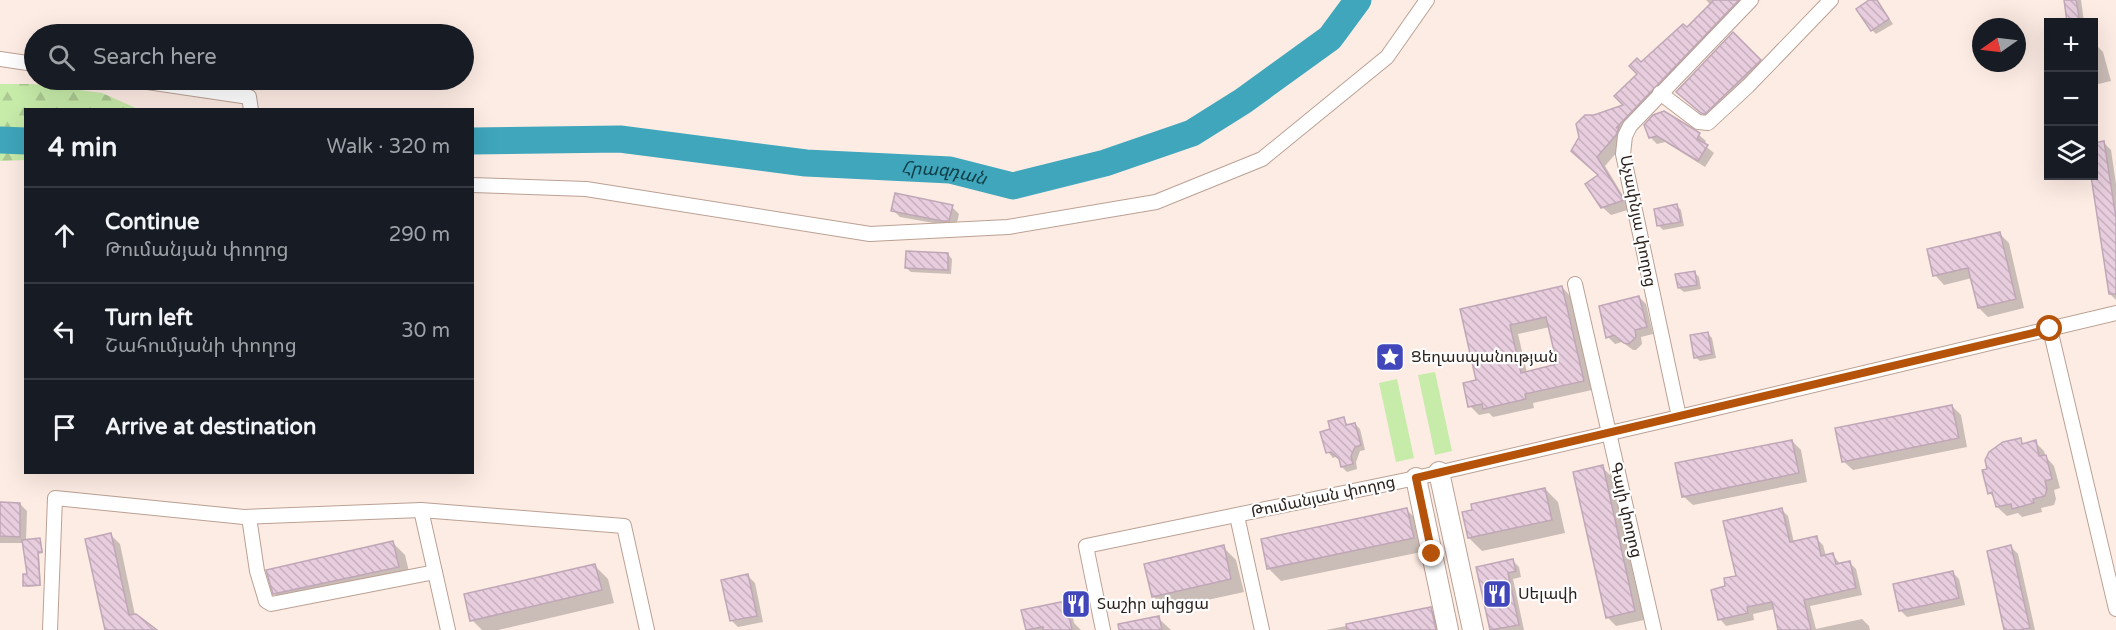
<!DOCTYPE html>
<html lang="en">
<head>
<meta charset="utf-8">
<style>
	body { margin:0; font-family:"Varela Round","Noto Sans Armenian",sans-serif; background:#242831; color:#f1f3f6 }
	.controls { position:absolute; right:18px; top:18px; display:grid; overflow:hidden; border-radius:0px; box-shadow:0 6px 24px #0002 }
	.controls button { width:54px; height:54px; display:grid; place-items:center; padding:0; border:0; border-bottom:2px solid #363941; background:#171b24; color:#f1f3f6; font:30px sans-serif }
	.compass { position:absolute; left:1972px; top:18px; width:54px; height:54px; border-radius:50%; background:#171b24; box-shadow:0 6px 24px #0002; rotate:256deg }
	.stop { position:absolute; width:18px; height:18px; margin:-14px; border:4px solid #b45309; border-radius:50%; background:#fff }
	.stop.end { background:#b45309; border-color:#fff; box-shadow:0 2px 6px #0008 }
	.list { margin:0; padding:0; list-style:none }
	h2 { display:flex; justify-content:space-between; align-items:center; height:78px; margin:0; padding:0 24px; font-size:26px }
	h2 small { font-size:20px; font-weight:400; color:#9ea1a6 }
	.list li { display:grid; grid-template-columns:39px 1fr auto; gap:18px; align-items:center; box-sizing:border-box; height:96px; padding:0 24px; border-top:2px solid #363941 }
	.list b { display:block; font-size:22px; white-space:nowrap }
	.list p { margin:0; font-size:20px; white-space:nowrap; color:#9ea1a6 }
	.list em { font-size:20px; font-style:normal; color:#9ea1a6 }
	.icon { flex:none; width:33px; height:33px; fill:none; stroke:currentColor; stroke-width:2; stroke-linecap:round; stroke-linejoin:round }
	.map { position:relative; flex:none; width:2116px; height:630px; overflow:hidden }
	.search { position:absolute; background:#171b24; box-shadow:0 6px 24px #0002; left:24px; top:24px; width:450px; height:66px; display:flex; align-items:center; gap:15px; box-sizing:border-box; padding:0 21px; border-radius:33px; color:#9ea1a6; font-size:22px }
	.panel { position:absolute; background:#171b24; box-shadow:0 6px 24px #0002; left:24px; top:108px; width:450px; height:366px; border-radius:0px }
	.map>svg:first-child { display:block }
	.grass { fill:#c7eba9 }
	.forest { fill:url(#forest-firs) }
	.shadow { fill:#0003; fill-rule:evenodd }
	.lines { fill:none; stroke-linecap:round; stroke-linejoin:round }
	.river { stroke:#3fa6bc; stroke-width:27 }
	.building { fill:url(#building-back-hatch); stroke:#c0a7b7; stroke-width:1.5; fill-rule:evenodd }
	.street-casing { stroke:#bba194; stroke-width:16 }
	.secondary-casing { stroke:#bba194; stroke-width:22 }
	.street { stroke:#fff; stroke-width:14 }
	.secondary { stroke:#fff; stroke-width:20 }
	.route { stroke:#b45309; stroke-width:8 }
	.labels { text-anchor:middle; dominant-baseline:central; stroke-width:4.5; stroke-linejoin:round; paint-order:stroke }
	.street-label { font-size:16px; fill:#2c221d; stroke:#fdfdfd }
	.poi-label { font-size:16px; fill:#2c221d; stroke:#fdfdfd; text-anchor:start }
	.water-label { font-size:18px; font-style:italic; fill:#0f3e47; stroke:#fdfdfd }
</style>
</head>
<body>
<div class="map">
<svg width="2116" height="630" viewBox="0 0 2116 630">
	<defs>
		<pattern id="forest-firs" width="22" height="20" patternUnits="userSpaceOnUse" patternTransform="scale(1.5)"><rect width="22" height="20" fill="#c7eba9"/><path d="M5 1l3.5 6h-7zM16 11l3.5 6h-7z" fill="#abc991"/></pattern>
		<pattern id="building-back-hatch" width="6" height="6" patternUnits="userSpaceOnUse" patternTransform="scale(1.5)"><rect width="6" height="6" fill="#e7cddd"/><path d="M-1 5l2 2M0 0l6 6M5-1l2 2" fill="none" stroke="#c6b0bd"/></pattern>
	</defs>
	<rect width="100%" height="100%" fill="#fdece4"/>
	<g class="grass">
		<polygon points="1435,372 1452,451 1435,455 1418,375"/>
		<polygon points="1397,379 1414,458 1396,462 1379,383"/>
	</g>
	<polygon class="forest" points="0,84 33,84 102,93 138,109 26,110 25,160 0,161"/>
	<g class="shadow">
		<polygon points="1706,0 1761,0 1753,2 1626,135 1624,144 1605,166 1631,209 1611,215 1602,207 1600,176 1582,160 1595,116 1625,106 1641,64 1687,29 1711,5"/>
		<polygon points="1872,0 1876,0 1879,3 1893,24 1876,34 1872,30"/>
		<polygon points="2066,0 2081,0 2084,22 2069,22"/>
		<polygon points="1733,34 1769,70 1712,122 1687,101"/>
		<polygon points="2097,46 2103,52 2111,81 2094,85 2094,47"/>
		<polygon points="1645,125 1699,135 1706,141 1704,145 1714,153 1705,167 1665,142 1657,144 1650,137"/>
		<polygon points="2104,143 2111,150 2116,184 2116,300 2110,294 2092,176 2094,144"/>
		<polygon points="1677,206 1681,210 1684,226 1663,230 1658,225"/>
		<polygon points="952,207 959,214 956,227 900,217 893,210"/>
		<polygon points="2000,234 2009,243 2024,308 1988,317 1979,308 1972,278 1944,285 1935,275"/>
		<polygon points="948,254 952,259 951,274 911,272 906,268"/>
		<polygon points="1694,272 1699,277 1701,289 1684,292 1679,288"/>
		<path d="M1562,287l9,10 21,93 -59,13 1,5 -41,9 -4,-4 -10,2 -9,-9 8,-24 -16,-72zM1550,327l9,39 -32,7 -9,-39z"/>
		<polygon points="1639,297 1646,304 1653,334 1641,337 1642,344 1636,350 1633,350 1622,342 1615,344 1608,337"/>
		<polygon points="1707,333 1712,338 1716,358 1700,361 1695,357"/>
		<polygon points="1952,406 1961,415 1967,447 1853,470 1843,461"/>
		<polygon points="1343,419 1349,426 1355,424 1360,429 1365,450 1360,451 1356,462 1357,469 1347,472 1342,467 1338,456 1333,458 1328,452 1332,431"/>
		<polygon points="2020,440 2025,445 2035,442 2044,451 2046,457 2054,466 2060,488 2054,490 2056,499 2054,505 2041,508 2042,512 2022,517 2018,513 2007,516 1997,507 1996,499 1989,493 1989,470"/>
		<polygon points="1792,441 1801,450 1807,482 1693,505 1683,496"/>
		<polygon points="1602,467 1611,476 1644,620 1616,626 1607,617"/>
		<polygon points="1545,489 1558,502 1565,533 1482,551 1469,538"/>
		<polygon points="0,504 20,504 27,511 26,541 39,539 41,541 43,553 39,554 41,586 27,587 25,585 29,575 23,543 0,543"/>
		<polygon points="1407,510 1420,523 1426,551 1281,581 1268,568"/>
		<polygon points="1782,510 1788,516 1794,543 1816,538 1823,545 1826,556 1833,555 1840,564 1849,562 1856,569 1862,595 1810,606 1816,629 1862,619 1869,626 1870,630 1780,630 1775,609 1753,614 1754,620 1726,626 1720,619 1727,588 1737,577"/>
		<polygon points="111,535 120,544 135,615 154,630 106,630"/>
		<polygon points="392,542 405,555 411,580 288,607 275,594"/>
		<polygon points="1223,547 1236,560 1244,592 1166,609 1153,596"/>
		<polygon points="2011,547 2018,554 2035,630 2006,630"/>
		<polygon points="1513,561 1519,567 1521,577 1513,579 1524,630 1492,630 1478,568"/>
		<polygon points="595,566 608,579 614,603 498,630 482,630 472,620"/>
		<polygon points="1952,572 1959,579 1965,605 1907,617 1900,610"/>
		<polygon points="748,576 755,583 763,622 738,627 731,620"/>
		<polygon points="1066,602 1071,608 1074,623 1081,630 1027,630 1023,611"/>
		<polygon points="1430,609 1444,622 1445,630 1326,630"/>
		<polygon points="1158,618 1171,630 1132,630"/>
	</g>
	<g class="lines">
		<g class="river">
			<polyline points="0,140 26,141"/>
			<path id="s1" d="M472,141l148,-2 186,24 144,7 63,16 92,-23 87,-30 51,-32 87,-63 28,-38"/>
		</g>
	</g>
	<g class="building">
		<polygon points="1714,0 1739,0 1616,128 1619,127 1616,135 1597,157 1624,200 1601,208 1585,184 1598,175 1571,151 1579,137 1576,124 1585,115 1594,115 1623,105 1614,96 1637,74 1629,66 1637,58 1641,62 1683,24 1687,27"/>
		<polygon points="1869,0 1877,0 1889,19 1871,31 1856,9"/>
		<polygon points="2064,0 2076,0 2080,22 2067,22"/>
		<polygon points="1733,32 1761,60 1705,114 1701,113 1676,92"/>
		<polygon points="1664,111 1700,133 1697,139 1708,145 1698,161 1657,136 1649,138 1644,125 1653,115"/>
		<polygon points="2104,141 2116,218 2116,294 2109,294 2091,176 2094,176 2094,143"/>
		<polygon points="895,193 953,205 949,221 942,221 891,211"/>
		<polygon points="1677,204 1681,222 1657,226 1654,209"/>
		<polygon points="2000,232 2016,299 1978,308 1968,268 1933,276 1927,249"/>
		<polygon points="906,251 948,253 948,270 905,268"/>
		<polygon points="1695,271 1697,285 1678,288 1675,274"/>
		<path d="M1562,286l22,95 -59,13 1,5 -43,10 -1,-5 -14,3 -5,-24 13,-3 -16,-71zM1546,317l11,47 -36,9 -11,-48z"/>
		<polygon points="1639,296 1647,327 1635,330 1636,337 1629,344 1624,343 1614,335 1606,338 1599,306"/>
		<polygon points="1708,332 1712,354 1694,358 1690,335"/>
		<polygon points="1952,405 1959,438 1842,462 1835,428"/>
		<polygon points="1344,417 1346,425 1355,423 1361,445 1355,447 1351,456 1353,464 1341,467 1339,459 1331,452 1326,453 1320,432 1330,429 1328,421"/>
		<polygon points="2021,438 2022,444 2036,440 2039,456 2046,455 2052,479 2045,481 2047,489 2045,496 2033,499 2034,503 2012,509 2011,504 1996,507 1992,492 1988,494 1982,470 1987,469 1985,460 1989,452 2003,442"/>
		<polygon points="1792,440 1799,473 1682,497 1675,463"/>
		<polygon points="1603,465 1635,611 1606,618 1573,472"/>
		<polygon points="1545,488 1552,520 1468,538 1462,512 1472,510 1471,504"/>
		<polygon points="0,502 20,503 20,537 0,536"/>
		<polygon points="1407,508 1414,538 1267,569 1261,539"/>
		<polygon points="1782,508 1790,542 1817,536 1821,556 1833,553 1836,564 1850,561 1856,588 1804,600 1811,630 1778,630 1772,602 1747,607 1748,613 1718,620 1711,590 1725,586 1724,578 1736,576 1723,521"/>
		<polygon points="111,533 129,615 136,614 157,630 105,630 85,539"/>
		<polygon points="40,538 42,552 38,552 40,585 23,586 23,574 27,574 22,540"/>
		<polygon points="393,541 399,567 273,594 266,570"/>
		<polygon points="1224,545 1231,579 1152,597 1144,564"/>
		<polygon points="2011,545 2030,628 2019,630 2004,630 1987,551"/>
		<polygon points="1513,559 1516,571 1508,573 1519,625 1490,630 1476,567"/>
		<polygon points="595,564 602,590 470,621 464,594"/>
		<polygon points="1953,571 1959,598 1899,611 1893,584"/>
		<polygon points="748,574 757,616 730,621 721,580"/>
		<polygon points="1066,601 1072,630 1043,630 1043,627 1026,630 1021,610"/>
		<polygon points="1431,607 1436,630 1347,630 1346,624"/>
		<polygon points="1159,616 1162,630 1119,630 1118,624"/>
	</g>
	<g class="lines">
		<g class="street-casing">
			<g id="street">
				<polyline points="0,59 34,64"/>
				<polyline points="134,80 249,97 251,110"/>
				<polyline points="1660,93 1698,122 1708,123 1748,86 1831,0"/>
				<polyline points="472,185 586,189 870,234 1008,227 1156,202 1262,159 1387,57 1427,0"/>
				<polyline points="1575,284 1654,630"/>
				<polyline points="2050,329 2116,609"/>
				<polyline points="1679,417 1623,154 1625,136 1630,126 1751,0"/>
				<polyline points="421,510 448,630"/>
				<polyline points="1237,516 1262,630"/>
				<polyline points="249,517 257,571 266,601 271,604 435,572"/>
				<polyline points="50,630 55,498 244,517 421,510 624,526 647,630"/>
				<polyline points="1103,630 1086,546 1416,478 1679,417 2116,313"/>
			</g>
		</g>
		<g class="secondary-casing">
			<g id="secondary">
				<polyline points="1439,472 1473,630"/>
				<polyline points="1416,478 1448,630"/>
			</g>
		</g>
		<use href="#street" class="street"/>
		<use href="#secondary" class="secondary"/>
	</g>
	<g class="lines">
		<polyline class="route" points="1432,554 1416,478 2050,329"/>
	</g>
	<defs>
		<g id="sight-square" transform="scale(1.5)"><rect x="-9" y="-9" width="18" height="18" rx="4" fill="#4146ba" stroke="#fdfdfd"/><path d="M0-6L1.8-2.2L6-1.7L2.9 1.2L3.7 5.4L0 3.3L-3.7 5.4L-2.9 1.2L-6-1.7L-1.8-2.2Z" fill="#fff"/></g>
		<g id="restaurant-square" transform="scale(1.5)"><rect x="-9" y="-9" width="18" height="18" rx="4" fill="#4146ba" stroke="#fdfdfd"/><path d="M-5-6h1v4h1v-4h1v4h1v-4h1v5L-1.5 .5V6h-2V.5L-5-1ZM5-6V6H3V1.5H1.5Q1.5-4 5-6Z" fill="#fff"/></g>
	</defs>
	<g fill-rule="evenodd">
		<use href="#sight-square" x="1390" y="357"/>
		<use href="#restaurant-square" x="1497" y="594"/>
		<use href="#restaurant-square" x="1076" y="604"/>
	</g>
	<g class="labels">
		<g class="street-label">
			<text transform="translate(1638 221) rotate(79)">Աչափնյա փողոց</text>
			<text transform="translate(1323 497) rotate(-12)">Թումանյան փողոց</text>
			<text transform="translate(1626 510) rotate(77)">Գայի փողոց</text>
		</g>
		<g class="poi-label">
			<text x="1411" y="357">Ցեղասպանության</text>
			<text x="1518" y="594">Սելավի</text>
			<text x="1097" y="604">Տաշիր պիցցա</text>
		</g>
		<g class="water-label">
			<text stroke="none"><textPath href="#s1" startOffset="474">Հրազդան</textPath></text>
		</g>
	</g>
</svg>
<div class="controls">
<button>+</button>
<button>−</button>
<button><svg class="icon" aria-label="layers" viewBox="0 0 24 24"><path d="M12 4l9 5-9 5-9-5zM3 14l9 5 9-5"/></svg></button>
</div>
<svg class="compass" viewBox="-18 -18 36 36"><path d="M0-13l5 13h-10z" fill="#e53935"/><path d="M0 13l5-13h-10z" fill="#9ea1a6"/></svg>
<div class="stop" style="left:2050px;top:329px"></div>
<div class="stop end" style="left:1432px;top:554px"></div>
<div class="search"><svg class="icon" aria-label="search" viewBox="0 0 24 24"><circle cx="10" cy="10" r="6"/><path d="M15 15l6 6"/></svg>Search here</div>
<section class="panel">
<h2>4 min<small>Walk · 320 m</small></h2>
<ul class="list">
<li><svg class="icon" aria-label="ahead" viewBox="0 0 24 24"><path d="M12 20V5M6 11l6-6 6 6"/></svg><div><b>Continue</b><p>Թումանյան փողոց</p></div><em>290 m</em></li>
<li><svg class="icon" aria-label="left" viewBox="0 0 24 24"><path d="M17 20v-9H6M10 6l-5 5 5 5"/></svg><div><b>Turn left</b><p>Շահումյանի փողոց</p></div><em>30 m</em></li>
<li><svg class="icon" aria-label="arrive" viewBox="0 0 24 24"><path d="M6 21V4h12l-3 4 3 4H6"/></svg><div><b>Arrive at destination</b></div></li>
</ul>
</section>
</div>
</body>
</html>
